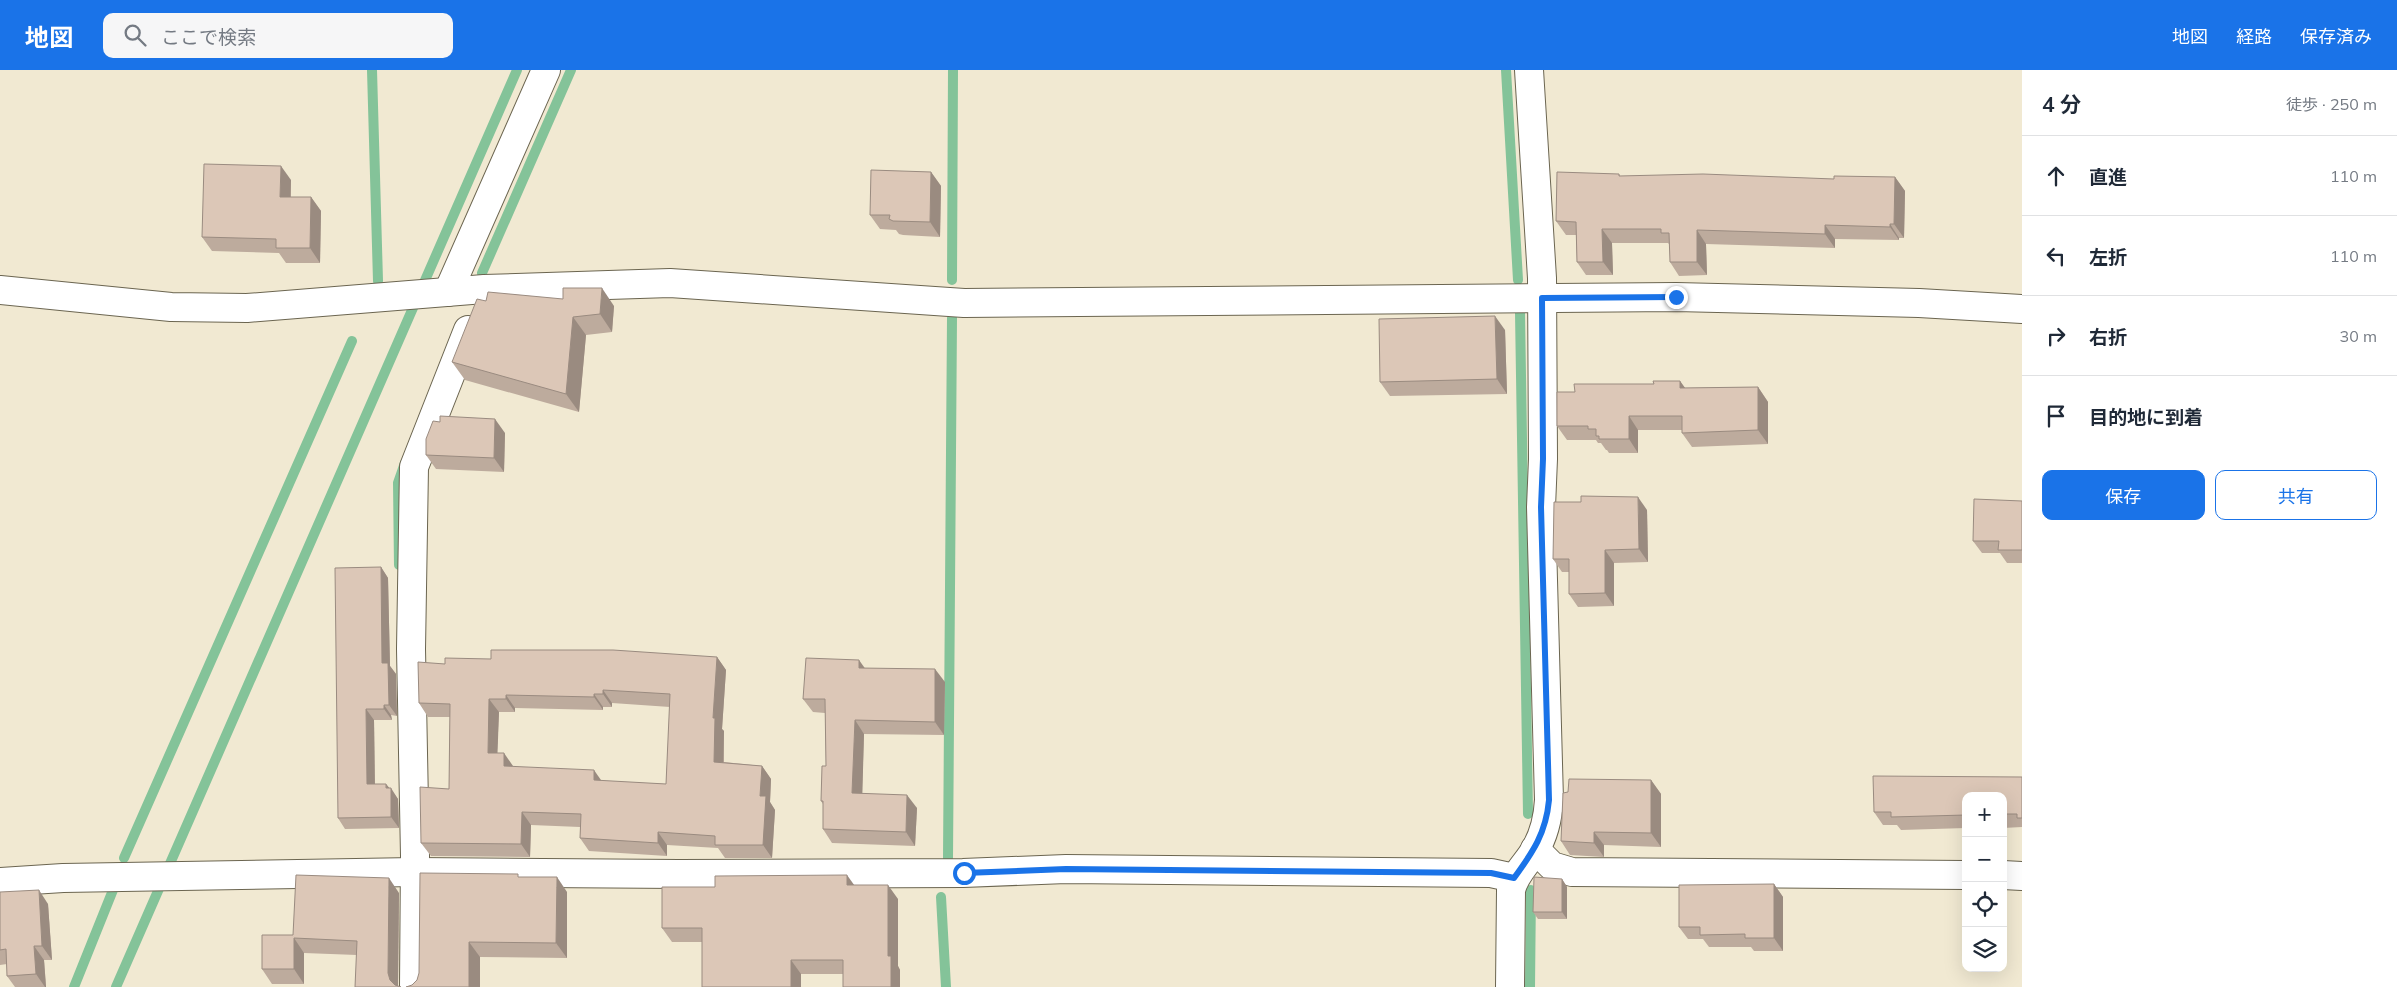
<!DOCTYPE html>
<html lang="ja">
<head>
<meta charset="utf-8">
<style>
	body { margin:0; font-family:Mulish,"Noto Sans JP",sans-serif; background:#f6f6f7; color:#1f2937 }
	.controls { position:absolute; right:15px; bottom:15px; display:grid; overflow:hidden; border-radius:10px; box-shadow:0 5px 20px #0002 }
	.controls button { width:45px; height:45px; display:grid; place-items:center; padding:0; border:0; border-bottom:1px solid #e0e1e3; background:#fff; color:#1f2937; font:25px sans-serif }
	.stop { position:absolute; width:15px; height:15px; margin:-11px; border:4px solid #1a73e8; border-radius:50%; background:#fff }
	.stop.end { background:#1a73e8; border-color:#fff; box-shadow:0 1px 5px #0008 }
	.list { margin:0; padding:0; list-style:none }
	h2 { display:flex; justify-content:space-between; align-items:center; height:65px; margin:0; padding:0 20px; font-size:21px }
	h2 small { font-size:16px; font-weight:400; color:#747a83 }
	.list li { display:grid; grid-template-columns:32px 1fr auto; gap:15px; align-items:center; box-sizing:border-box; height:80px; padding:0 20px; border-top:1px solid #e0e1e3 }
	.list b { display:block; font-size:19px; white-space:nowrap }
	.list em { font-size:16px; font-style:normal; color:#747a83 }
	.actions { display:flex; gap:10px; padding:15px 20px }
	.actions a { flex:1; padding:11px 0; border:1px solid #1a73e8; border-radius:10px; text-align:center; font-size:18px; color:#1a73e8 }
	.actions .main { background:#1a73e8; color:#fff }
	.icon { flex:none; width:28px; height:28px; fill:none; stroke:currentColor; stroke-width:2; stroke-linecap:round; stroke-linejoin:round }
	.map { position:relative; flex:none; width:2022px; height:917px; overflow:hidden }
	header { display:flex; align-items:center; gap:30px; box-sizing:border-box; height:70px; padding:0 25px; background:#1a73e8; color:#fff }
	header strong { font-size:24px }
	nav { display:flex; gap:28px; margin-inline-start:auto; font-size:18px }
	.search { width:350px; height:45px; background:#f6f6f7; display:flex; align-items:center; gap:12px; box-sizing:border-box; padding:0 18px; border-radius:10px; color:#747a83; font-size:19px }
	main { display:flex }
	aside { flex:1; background:#fff }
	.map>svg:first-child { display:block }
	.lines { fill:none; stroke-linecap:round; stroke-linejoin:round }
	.stream { stroke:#84c399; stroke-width:10 }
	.minor-casing { stroke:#6b6550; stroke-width:30 }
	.minor { stroke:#fff; stroke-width:28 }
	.wall { fill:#bdab9d; fill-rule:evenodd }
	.shaded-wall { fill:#9a8b80 }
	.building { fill:#dcc7b7; stroke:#9a8b80; fill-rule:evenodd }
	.route { stroke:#1a73e8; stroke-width:6 }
</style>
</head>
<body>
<header>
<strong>地図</strong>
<div class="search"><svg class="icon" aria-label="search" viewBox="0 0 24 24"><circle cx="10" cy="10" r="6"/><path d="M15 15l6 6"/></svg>ここで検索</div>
<nav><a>地図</a><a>経路</a><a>保存済み</a></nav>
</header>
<main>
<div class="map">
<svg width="2022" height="917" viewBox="0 0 2022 917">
	<rect width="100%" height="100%" fill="#f1e9d2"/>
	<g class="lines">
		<g class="stream">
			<polyline points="372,0 378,211"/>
			<polyline points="1506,0 1518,210"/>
			<polyline points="482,203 571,0"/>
			<polyline points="952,210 953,0"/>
			<polyline points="1520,243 1528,744"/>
			<polyline points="399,495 398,413 405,393"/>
			<polyline points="124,788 352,271"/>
			<polyline points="948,788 952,248"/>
			<polyline points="941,827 946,917"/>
			<polyline points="74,917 113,820"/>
			<polyline points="116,917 517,0"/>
			<polyline points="1530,917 1531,820"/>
		</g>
		<g class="minor-casing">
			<g id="minor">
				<polyline points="0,220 171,237 247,238 484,219 670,213 964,233 1676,227 1919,233 2022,239"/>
				<polyline points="448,222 546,0"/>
				<polyline points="1535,779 1552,796 1572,802 1966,805"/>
				<polyline points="2003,805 2022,806"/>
				<polyline points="0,812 63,808 414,802 679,804 963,803 1066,799 1491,803 1514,808"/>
				<polyline points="414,917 415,786 411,579 414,397 468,260"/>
				<path d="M1510,917l1,-97c4,-17 16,-26 24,-40 9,-15 13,-33 14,-50l-8,-293 2,-48 -1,-181 -13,-208"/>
			</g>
		</g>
		<use href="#minor" class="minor"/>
	</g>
	<g class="wall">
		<polygon points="931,102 941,116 940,167 903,165 899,164 896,160 880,159 870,145"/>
		<polygon points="1619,104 1620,106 1834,109 1895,107 1905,121 1904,168 1899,168 1899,170 1835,169 1835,178 1706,174 1707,205 1679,206 1670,192 1670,175 1668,173 1612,173 1613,205 1586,205 1577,192 1576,165 1566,165 1556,151"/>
		<polygon points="291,110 291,127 311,127 321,141 320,193 286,193 279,183 212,181 202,167"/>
		<polygon points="486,231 614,236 612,262 586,265 579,342 465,310 452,292"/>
		<polygon points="1505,260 1507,324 1390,326 1380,312"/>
		<polygon points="1680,311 1685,318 1758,317 1768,332 1768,374 1692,377 1682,363 1682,360 1638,360 1638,383 1609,383 1607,380 1606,380 1601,373 1598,373 1596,370 1567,370 1557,356 1575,322"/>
		<polygon points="505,363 504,402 436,399 426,385"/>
		<polygon points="2022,431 2022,493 2007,493 2000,483 1982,483 1973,471"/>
		<polygon points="1647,440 1648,492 1614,493 1614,536 1578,537 1569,524 1569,502 1562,502 1553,489"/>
		<polygon points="381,497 388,508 390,596 396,604 397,646 391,645 392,650 374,650 375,714 386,714 398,729 399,758 345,759 338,748"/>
		<path d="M717,587l9,13 -4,59 2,2v31l38,4 9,13 -1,23 5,8 -3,48h-47l-7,-10 -51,-3v11l-78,-5 -9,-13v-11l-49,-2 -1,32 -99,-1 -10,-13 28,-54 1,-72h-22l-9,-14 26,-39 46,-5zM612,633l58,4 -4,77 -64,-3 -89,-14 -16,-14 2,-41h16v-4l88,2v-3h9z"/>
		<polygon points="865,598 945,612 944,665 864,664 862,723 917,738 915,776 832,773 823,759 823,734 821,731 826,696 825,643 813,642 803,629"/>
		<polygon points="2022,707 2022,757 2003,758 2003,726 1966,726 1966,758 1901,760 1897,755 1883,755 1874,742"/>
		<polygon points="1651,710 1661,724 1661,777 1604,775 1604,787 1570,785 1561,771"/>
		<polygon points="521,807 567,822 567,888 480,887 480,917 412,915"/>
		<polygon points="1562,809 1567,817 1567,849 1538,849 1533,842"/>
		<polygon points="1774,814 1783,827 1783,881 1754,881 1751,877 1709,877 1703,869 1688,869 1679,857"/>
		<polygon points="854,815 898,829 898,896 900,900 900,917 843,904 801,904 801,917 702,872 672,872 662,858"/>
		<polygon points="0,822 48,834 52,890 44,890 46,917 15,917 7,906 7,894 0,895"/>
		<polygon points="399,823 398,916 355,917 357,885 304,883 304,914 272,914 262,899 293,865"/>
	</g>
	<g class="shaded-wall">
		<polygon points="281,96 291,110 290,141 280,127"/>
		<polygon points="931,102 941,116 940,167 930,152"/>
		<polygon points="1895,107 1905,121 1904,168 1894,154"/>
		<polygon points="311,127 321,141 320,193 310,178"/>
		<polygon points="1890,154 1899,168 1899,170 1890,157"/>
		<polygon points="1825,155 1835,169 1835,178 1825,164"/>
		<polygon points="1602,159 1612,173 1613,205 1603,192"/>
		<polygon points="1697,160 1706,174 1707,205 1697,192"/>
		<polygon points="602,218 614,236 612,262 600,244"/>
		<polygon points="1495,246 1505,260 1507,324 1497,309"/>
		<polygon points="573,247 586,265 579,342 566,324"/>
		<polygon points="1680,311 1690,325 1680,318"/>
		<polygon points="1758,317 1768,332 1768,374 1758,360"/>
		<polygon points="1629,346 1638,360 1638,383 1629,369"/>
		<polygon points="495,349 505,363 504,402 494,388"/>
		<polygon points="1638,427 1647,440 1648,492 1639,479"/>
		<polygon points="1605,480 1614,493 1614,536 1605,523"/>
		<polygon points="381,497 388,508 390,596 396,604 397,646 389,635 382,593"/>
		<polygon points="717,587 726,600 722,659 724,661 723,705 714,692 713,648"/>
		<polygon points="859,590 869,604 859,598"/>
		<polygon points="935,599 945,612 944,665 935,652"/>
		<polygon points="603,620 612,633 612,637 603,624"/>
		<polygon points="594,624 603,637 603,640 594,627"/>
		<polygon points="506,625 515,638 515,642 506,629"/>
		<polygon points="489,629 499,642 497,696 488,683"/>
		<polygon points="384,635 391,645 392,650 384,639"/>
		<polygon points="366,639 374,650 375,725 367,714"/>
		<polygon points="855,650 864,664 862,736 852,723"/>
		<polygon points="504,683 513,696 504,696"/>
		<polygon points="762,696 771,709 770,732 775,740 772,788 763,775 760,726"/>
		<polygon points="594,700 603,713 594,710"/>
		<polygon points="1651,710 1661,724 1661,777 1651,763"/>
		<polygon points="386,714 391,720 391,718 398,729 399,758 391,747"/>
		<polygon points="907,725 917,738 915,776 906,762"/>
		<polygon points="522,742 531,755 530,787 521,774"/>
		<polygon points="658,762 667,775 667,786 658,773"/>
		<polygon points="1594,762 1604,775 1604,787 1594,773"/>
		<polygon points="847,805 857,819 847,815"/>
		<polygon points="557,807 567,822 567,888 556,873"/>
		<polygon points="389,808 399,823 398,917 395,917 390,910 388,903"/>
		<polygon points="1562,809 1567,817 1567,849 1562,842"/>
		<polygon points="1774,814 1783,827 1783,881 1774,868"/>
		<polygon points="888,815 898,829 898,896 900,900 900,917 891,917 888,886"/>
		<polygon points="39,820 48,834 52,890 42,876"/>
		<polygon points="294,868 304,883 304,914 294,899"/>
		<polygon points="469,872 480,887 480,917 469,917"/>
		<polygon points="34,876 44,890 46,917 45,917 36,904"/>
		<polygon points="791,890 801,904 801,917 791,917"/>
	</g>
	<g class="building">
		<polygon points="204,94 281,96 280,127 311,127 310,178 276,178 276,169 202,167"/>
		<polygon points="871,100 931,102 930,152 893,151 889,149 890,145 870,145"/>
		<polygon points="1557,102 1619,104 1619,106 1703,104 1834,109 1834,106 1895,107 1894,154 1890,154 1890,157 1825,155 1825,164 1697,160 1697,192 1670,192 1669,163 1661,163 1661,159 1602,159 1603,192 1577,192 1576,152 1556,151"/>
		<polygon points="563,218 602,218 600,244 573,247 566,324 452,292 477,229 486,231 488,222 563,229"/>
		<polygon points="1495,246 1497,309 1380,312 1379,249"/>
		<polygon points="1653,311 1680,311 1680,318 1758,317 1758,360 1682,363 1682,346 1629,346 1629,369 1599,369 1599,366 1596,366 1596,359 1588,359 1588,356 1557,356 1557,322 1575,322 1574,314 1654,314"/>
		<polygon points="440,346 495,349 494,388 426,385 426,369 433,351 440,352"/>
		<polygon points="1581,426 1638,427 1639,479 1605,480 1605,523 1569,524 1569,489 1553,489 1554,432 1581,432"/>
		<polygon points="1974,429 2022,431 2022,480 1998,480 1999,471 1973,471"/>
		<polygon points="381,497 382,593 388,593 389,635 384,635 384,639 366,639 367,714 386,714 386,718 391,718 391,747 338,748 335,498"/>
		<path d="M491,580h122l104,7 -4,61h2l-1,44 48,4 -2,30h6l-3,49h-48v-9l-57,-4v11l-78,-5 1,-24 -59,-2 -1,32 -100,-1 -1,-56 29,2 1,-85 -31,-1 -1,-41 27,2v-6l46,1zM603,620l67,4 -4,90 -72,-4v-10l-90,-4v-13h-16l1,-54h17v-4l88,2v-3h9z"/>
		<polygon points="806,588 859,590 859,598 935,599 935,652 855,650 852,723 907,725 906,762 823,759 823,731 821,731 822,696 826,696 825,629 803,629"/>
		<polygon points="1873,706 2022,707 2022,748 2017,748 2017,744 2003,744 2003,726 1966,726 1966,745 1891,747 1891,742 1874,742"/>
		<polygon points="1569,709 1651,710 1651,763 1594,762 1594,773 1561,771 1563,723 1568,722"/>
		<polygon points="420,803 518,804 518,807 557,807 556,873 469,872 469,917 406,917 412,915 417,910 419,903"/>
		<polygon points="296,805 389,808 388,903 390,910 395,915 401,917 355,917 357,871 294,868 294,899 262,899 262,865 293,865"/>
		<polygon points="847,805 847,815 888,815 888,886 891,886 891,917 843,917 843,890 791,890 791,917 702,917 702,858 662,858 662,817 715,817 715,806"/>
		<polygon points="1534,807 1562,809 1562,842 1533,842"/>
		<polygon points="1774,814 1774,868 1745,868 1745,864 1700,865 1700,857 1679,857 1679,815"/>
		<polygon points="39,820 42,876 34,876 36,904 7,906 6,879 0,880 0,822"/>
	</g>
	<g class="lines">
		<path class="route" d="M964,803l102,-4 425,4 23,5c19,-26 32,-45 35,-78l-8,-293 2,-48 -1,-161 134,-1"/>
	</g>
</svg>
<div class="controls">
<button>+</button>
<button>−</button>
<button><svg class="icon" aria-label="locate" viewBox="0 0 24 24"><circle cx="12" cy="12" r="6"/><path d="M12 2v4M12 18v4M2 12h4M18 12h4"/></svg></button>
<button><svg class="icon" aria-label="layers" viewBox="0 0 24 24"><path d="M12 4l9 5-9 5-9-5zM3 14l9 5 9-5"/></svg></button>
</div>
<div class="stop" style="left:964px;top:803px"></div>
<div class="stop end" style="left:1676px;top:227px"></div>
</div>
<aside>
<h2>4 分<small>徒歩 · 250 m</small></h2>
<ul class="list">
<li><svg class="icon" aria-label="ahead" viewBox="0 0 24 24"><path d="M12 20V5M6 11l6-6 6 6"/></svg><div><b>直進</b></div><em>110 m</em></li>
<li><svg class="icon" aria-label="left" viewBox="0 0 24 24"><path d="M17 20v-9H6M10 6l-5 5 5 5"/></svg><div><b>左折</b></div><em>110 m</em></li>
<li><svg class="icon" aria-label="right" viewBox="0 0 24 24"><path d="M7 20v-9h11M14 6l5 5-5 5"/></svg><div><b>右折</b></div><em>30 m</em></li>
<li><svg class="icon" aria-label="arrive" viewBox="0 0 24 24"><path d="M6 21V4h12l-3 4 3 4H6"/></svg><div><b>目的地に到着</b></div></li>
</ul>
<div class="actions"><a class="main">保存</a><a>共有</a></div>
</aside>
</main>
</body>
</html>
